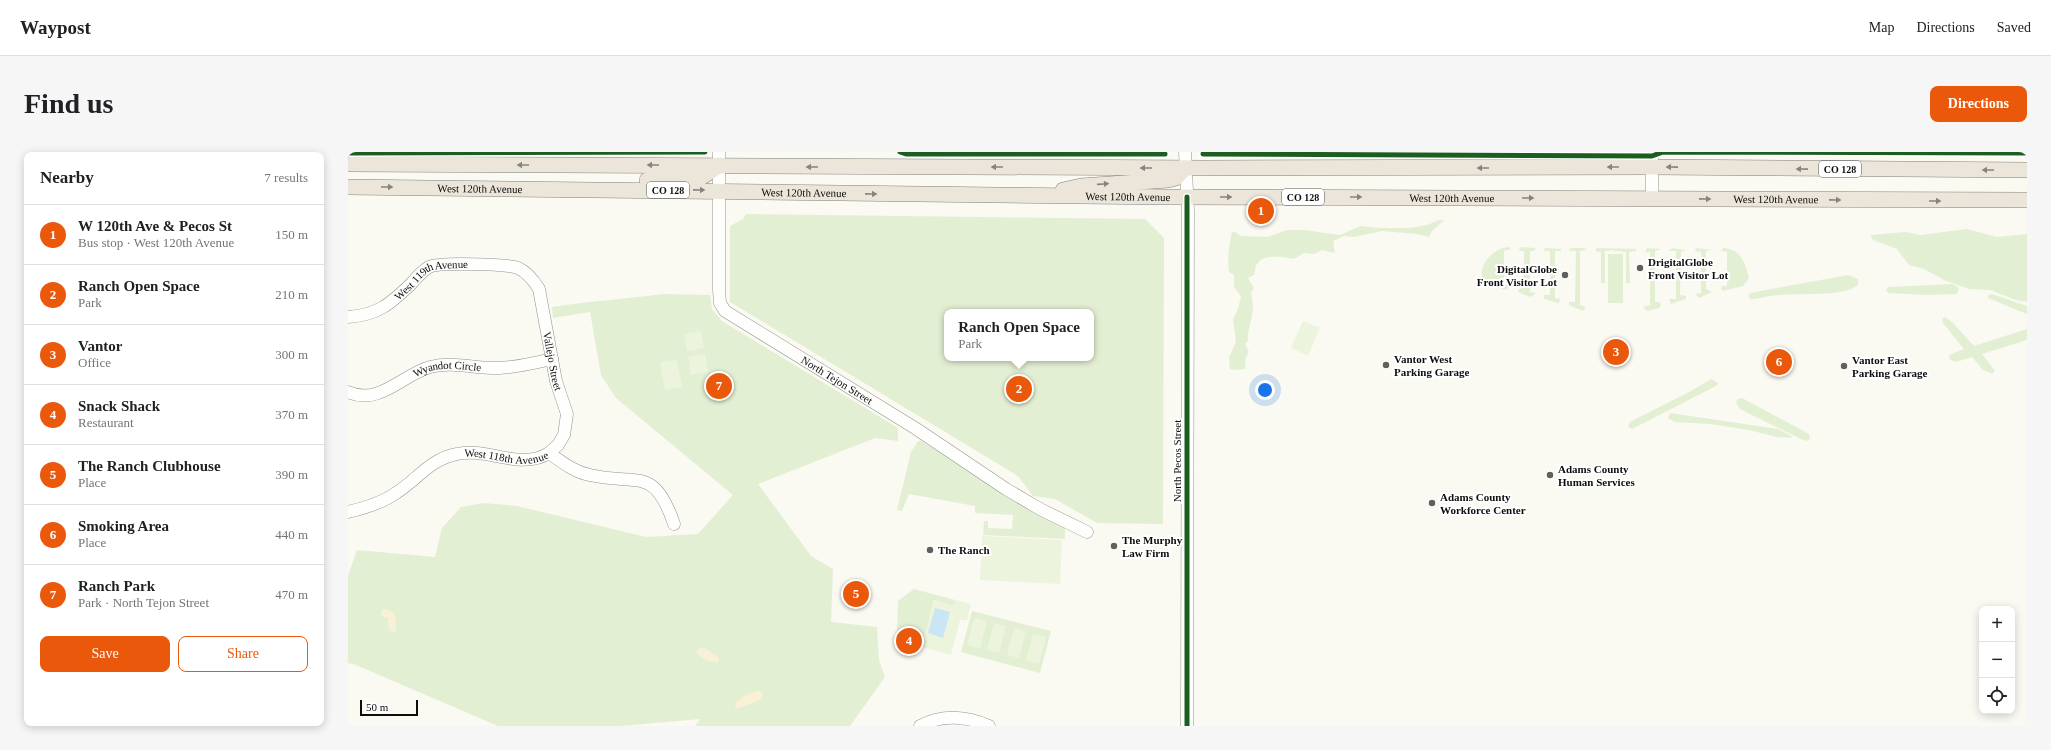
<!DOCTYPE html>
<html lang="en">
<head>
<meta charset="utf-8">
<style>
	body { margin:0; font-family:Georgia,serif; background:#f6f6f6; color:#202124 }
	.controls { position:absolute; right:12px; bottom:12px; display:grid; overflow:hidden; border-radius:8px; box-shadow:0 2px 10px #0003 }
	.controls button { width:36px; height:36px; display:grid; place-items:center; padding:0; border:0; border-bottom:1px solid #e0e0e0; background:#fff; color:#202124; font:20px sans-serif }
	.scale { position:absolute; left:12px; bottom:10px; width:58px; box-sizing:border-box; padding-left:4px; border:2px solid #0d0d0d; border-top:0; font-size:11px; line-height:14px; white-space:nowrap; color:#0d0d0d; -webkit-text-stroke:3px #fff; paint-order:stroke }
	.you { position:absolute; left:917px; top:238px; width:14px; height:14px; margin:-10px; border:3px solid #fff; border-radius:50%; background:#1a73e8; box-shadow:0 0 0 6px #1a73e833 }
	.badge { display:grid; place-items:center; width:26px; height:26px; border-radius:50%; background:#ea580c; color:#fff; font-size:13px; font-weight:700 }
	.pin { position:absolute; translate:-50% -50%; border:2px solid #fff; box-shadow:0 1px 4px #0006 }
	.popup { position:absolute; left:596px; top:157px; width:150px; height:52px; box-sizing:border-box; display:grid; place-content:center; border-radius:8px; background:#fff; filter:drop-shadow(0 1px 3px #0005); font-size:13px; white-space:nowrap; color:#757577 }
	.popup b { font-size:15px; color:#202124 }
	.popup::after { content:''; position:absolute; left:50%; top:100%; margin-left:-8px; border:8px solid transparent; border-top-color:#fff }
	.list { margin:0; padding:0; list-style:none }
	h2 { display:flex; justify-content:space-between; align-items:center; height:52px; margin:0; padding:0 16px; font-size:17px }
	h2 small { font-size:13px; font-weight:400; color:#757577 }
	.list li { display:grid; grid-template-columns:26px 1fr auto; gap:12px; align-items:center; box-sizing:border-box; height:60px; padding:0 16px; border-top:1px solid #e0e0e0 }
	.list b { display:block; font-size:15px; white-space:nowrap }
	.list p { margin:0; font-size:13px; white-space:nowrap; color:#757577 }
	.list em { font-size:13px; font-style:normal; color:#757577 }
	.actions { display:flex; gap:8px; padding:12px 16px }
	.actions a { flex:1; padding:9px 0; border:1px solid #ea580c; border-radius:8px; text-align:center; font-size:14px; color:#ea580c }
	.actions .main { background:#ea580c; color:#fff }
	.icon { flex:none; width:22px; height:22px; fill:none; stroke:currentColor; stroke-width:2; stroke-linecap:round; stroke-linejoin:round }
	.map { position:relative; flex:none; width:1679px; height:574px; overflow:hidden; border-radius:8px }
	header { display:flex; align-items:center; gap:24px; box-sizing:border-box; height:56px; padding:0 20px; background:#fff; border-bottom:1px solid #e0e0e0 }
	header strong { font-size:19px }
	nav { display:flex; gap:22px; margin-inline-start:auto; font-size:14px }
	.intro { display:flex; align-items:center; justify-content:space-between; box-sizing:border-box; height:96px; padding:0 24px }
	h1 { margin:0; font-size:28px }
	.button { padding:10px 18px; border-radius:8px; background:#ea580c; color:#fff; font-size:14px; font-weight:700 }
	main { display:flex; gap:24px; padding:0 24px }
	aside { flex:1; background:#fff; border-radius:8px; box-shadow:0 2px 10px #0003 }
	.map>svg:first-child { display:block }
	.green { fill:#e3efd3; fill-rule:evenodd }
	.sand { fill:#f9f1d5 }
	.pitch { fill:#edf4dd }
	.water { fill:#cae5f3 }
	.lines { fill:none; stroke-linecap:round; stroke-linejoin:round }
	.minor-casing { stroke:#949390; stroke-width:13 }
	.major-casing { stroke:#81817d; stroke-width:16 }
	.minor { stroke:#fefefd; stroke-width:12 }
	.major { stroke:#ebe6d9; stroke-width:15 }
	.cycleway-casing { stroke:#fff; stroke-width:8 }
	.cycleway { stroke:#1b5e20; stroke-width:5 }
	.oneway { fill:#87847d }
	.poi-dot { fill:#60605d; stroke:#fff; stroke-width:1.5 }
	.labels { text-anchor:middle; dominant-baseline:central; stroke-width:4; stroke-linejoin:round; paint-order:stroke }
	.shield { fill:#fff; stroke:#565656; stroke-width:1 }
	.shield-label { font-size:10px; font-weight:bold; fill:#0d0d0d }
	.street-label { font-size:11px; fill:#0d0d0d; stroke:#fff }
	.poi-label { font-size:11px; font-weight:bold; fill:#0d0d0d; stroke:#fff; text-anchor:start }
</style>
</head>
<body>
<header>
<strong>Waypost</strong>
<nav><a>Map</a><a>Directions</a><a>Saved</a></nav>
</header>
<div class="intro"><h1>Find us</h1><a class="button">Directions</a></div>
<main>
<aside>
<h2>Nearby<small>7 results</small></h2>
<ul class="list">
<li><span class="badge">1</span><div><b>W 120th Ave &amp; Pecos St</b><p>Bus stop · West 120th Avenue</p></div><em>150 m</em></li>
<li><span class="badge">2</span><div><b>Ranch Open Space</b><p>Park</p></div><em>210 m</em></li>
<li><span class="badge">3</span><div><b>Vantor</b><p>Office</p></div><em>300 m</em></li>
<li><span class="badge">4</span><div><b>Snack Shack</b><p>Restaurant</p></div><em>370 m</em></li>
<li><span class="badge">5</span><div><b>The Ranch Clubhouse</b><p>Place</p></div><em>390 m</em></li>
<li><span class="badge">6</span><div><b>Smoking Area</b><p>Place</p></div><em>440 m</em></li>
<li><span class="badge">7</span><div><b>Ranch Park</b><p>Park · North Tejon Street</p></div><em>470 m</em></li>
</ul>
<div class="actions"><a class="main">Save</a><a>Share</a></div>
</aside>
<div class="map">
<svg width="1679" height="574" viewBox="0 0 1679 574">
	<rect width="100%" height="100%" fill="#faf9f2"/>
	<g class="green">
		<polygon points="612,0 816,0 814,1"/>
		<path d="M398,62l399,5 19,19 -1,286 -66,-1 -42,-24 -22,-3 -15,-20 -288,-174v-76l13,-7zM599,160h144v46h-144z"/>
		<path d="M1091,68h5l-12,11 -3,6 -12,-3 -35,-3 -29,6 -9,-1 -11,5 2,12 -13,-3 -8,4 -10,-1 -10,6c-11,-2 -35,-7 -39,10 0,2 0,4 -1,6l-6,3 6,10c-5,6 -1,11 -1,18 0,12 -6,23 -5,35l-3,3 4,8 -3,5 -1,12 -12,1 -3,-1 -1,-12 7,-15 -3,-23 5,-10 3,-13 -7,-9v-12l-5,-3c-2,-14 0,-26 3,-40h3l6,4 26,1 20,-7h17l36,5 20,-9 19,2h31l17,-3z"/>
		<polygon points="1619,77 1649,85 1679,82 1679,150 1668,148 1642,138 1621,137 1598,129 1576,117 1561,113 1549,97 1525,88 1522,83 1558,80 1573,83"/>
		<path d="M1161,95l2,2 -7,2v34h5l1,2 -4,3 -21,-7c-11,-14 8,-36 24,-36z"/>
		<polygon points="1172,95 1188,96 1186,99 1182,99 1182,140 1188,141 1183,145 1172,141 1170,139 1171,137 1176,136 1176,99 1171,99"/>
		<polygon points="1196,96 1213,97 1213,99 1207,99 1207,146 1213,147 1210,151 1196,147 1196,143 1202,143 1202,99 1197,99"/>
		<polygon points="1224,96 1236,96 1239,98 1232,99 1232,153 1238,155 1235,159 1221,153 1221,150 1227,150 1228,99 1222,99 1221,97"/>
		<polygon points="1249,96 1288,97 1288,99 1281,100 1282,131 1278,131 1278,100 1270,99 1270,98 1267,100 1266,98 1257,99 1257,131 1253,131 1253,100 1247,99"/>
		<polygon points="1299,96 1313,97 1307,99 1307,150 1312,150 1313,153 1311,156 1299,159 1295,155 1302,153 1302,100 1297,100"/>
		<polygon points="1324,96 1338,98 1333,100 1332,143 1338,144 1338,147 1323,152 1321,147 1328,147 1328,99 1321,99"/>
		<polygon points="1348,96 1364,98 1358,99 1358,137 1364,140 1351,146 1347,142 1353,141 1353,100 1347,99"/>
		<path d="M1375,96c18,1 22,15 26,30l-6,8 -20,5 -2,-2 1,-3h5v-34l-6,-1z"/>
		<rect x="1260" y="102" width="15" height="49"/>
		<path d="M1500,123l10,4v6c-13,12 -61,8 -79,10 -10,0 -19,4 -28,4l-2,-2v-3l6,-2z"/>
		<polygon points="1605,132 1611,136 1609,142 1577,143 1540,141 1538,138 1540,135"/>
		<path d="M316,142l46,1 2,14 10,12 176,107v13l-23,-3 -117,46 53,72 22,13 -2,53 46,5 2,33 6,17 -35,49h-155l5,-7 -78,7h-124l-142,-61 -8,-2v-87l9,-26 78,7 7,-29 19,-21 23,-4 33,3 129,31 52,-3 35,-39 -117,-97 -15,-23 -11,-63 -37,6 -1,-11c37,-6 74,-8 112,-13z"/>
		<polygon points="1644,142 1679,154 1679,162 1640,146 1640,143"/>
		<polygon points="1597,165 1604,170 1626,194 1679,177 1679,188 1634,202 1647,219 1644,222 1635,218 1624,205 1608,210 1602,208 1601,203 1616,197 1595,171 1594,167"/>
		<polygon points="1363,227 1370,231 1368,234 1284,277 1280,275 1282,270 1343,239"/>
		<polygon points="1394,246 1461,282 1462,287 1460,289 1453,287 1392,257 1388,250 1390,247"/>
		<polygon points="1322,261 1430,277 1442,283 1444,286 1429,285 1401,278 1362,272 1327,270 1320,266"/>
		<polygon points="570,289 573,289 717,376 717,387 635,383 636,369 640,369 640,376 664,377 665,363 627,361 627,354 561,342 554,359 549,358 563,300"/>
		<polygon points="566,437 607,448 606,454 586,448 577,484 568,490 569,487 549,481 550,449"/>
		<polygon points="624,459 703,479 692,521 613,500"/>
	</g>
	<g class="sand">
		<polygon points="36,457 39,457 47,462 48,478 46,481 41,478 40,466 33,464 33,460"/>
		<path d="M351,496h6c4,4 11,6 14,10l-1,4c-9,1 -16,-3 -22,-10z"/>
		<path d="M411,539l4,2 -1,6 -26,10 -1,-6c7,-6 15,-11 24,-12z"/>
	</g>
	<g class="pitch">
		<polygon points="955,169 972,176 960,204 943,196"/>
		<polygon points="353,179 356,196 339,199 336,182"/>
		<polygon points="357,202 360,220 343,223 340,205"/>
		<polygon points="329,208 334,235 317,238 312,210"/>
		<polygon points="634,384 714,388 712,432 632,428"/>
		<polygon points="586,448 606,454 607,448 623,452 619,468 612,468 603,503 574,495"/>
		<polygon points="626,466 639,469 632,496 619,493"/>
		<polygon points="646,471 658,474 651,501 639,498"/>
		<polygon points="666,476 678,479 671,506 659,503"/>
		<polygon points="685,482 698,485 691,512 678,508"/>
	</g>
	<polygon class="water" points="587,456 602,460 595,486 580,481"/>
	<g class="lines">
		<g class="minor-casing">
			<g id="minor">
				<path id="s1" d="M371,0v138l1,13 5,8 190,117 91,61 34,20 47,23"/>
				<polyline points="837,0 840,59 839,574"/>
				<polyline points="1304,46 1304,0"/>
				<path id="s2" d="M0,165c30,-2 42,-13 63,-33 5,-6 11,-13 18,-17 10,-5 78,-3 89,1 9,4 16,13 21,21l17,92 11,33 -3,21 -6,10 -9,8"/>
				<path id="s3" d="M0,240c31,14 54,-17 82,-25 23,-6 47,2 70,1 18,-1 35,-5 52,-9"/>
				<path id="s4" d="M0,360c17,-4 34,-9 48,-19 22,-14 34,-34 61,-39 32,-7 63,17 92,-1 13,9 25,19 41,22 48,11 64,-10 84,49"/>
				<path d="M572,574c22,-12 47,-10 69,0"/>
			</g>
		</g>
		<g class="major-casing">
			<g id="major">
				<polyline points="0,12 856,16 1304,15 1679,18"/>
				<polyline points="299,28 354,25 372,13"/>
				<path id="s5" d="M0,35l821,10 858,3"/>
				<polyline points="715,38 733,34 820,28 828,26 837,16"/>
			</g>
		</g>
		<use href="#minor" class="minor"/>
		<use href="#major" class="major"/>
		<g class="cycleway-casing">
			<g id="cycleway">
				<polyline points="552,0 558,2 817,2"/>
				<polyline points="0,1 357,0"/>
				<polyline points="855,2 1304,4 1315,0 1679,1"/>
				<polyline points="839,45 839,574"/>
			</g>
		</g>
		<use href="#cycleway" class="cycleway"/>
	</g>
	<defs><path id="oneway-solid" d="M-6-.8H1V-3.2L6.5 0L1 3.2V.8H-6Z"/></defs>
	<g class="oneway">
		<use href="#oneway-solid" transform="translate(175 13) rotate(-180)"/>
		<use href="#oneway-solid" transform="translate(305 13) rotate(180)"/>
		<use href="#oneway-solid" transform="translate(464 15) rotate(-180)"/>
		<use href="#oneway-solid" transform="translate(649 15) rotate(-180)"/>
		<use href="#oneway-solid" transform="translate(1265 15) rotate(180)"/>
		<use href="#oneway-solid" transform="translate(1324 15) rotate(-179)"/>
		<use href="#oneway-solid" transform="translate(798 16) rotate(-180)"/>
		<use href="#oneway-solid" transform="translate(1135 16) rotate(180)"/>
		<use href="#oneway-solid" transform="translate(1454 17) rotate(-179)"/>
		<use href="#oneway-solid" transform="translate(1640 18) rotate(-180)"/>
		<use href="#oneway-solid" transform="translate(755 32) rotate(-4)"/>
		<use href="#oneway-solid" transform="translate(39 35)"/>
		<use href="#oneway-solid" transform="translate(351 38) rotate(1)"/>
		<use href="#oneway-solid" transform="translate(523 42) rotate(1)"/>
		<use href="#oneway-solid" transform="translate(878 45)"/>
		<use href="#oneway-solid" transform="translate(1008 45)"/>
		<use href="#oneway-solid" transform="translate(1180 46)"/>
		<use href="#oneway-solid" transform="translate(1357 47) rotate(1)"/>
		<use href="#oneway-solid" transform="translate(1487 48) rotate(1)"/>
		<use href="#oneway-solid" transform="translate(1587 49)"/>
	</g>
	<g class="poi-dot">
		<circle cx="1292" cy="116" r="4"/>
		<circle cx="1217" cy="123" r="4"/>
		<circle cx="1038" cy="213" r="4"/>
		<circle cx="1496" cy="214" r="4"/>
		<circle cx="1202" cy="323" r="4"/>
		<circle cx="1084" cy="351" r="4"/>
		<circle cx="766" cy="394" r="4"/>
		<circle cx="582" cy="398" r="4"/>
	</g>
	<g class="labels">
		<g class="shield">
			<rect x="1471" y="9" width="42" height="16" rx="3"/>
			<rect x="299" y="30" width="42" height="16" rx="3"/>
			<rect x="934" y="37" width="42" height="16" rx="3"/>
		</g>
		<g class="shield-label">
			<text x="1492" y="17">CO 128</text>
			<text x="320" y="38">CO 128</text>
			<text x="955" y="45">CO 128</text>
		</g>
		<g class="street-label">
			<text stroke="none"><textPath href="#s5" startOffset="132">West 120th Avenue</textPath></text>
			<text stroke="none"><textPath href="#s5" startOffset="456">West 120th Avenue</textPath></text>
			<text stroke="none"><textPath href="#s5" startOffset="780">West 120th Avenue</textPath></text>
			<text stroke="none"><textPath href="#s5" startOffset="1104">West 120th Avenue</textPath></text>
			<text stroke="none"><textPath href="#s5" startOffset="1428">West 120th Avenue</textPath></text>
			<text stroke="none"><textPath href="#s2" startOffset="95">West 119th Avenue</textPath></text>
			<text stroke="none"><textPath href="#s2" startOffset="291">Vallejo Street</textPath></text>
			<text stroke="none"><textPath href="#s3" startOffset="106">Wyandot Circle</textPath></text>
			<text stroke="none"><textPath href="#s1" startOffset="292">North Tejon Street</textPath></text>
			<text stroke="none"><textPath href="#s4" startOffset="175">West 118th Avenue</textPath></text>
			<text transform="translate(829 309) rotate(-90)">North Pecos Street</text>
		</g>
		<g class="poi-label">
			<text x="1300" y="110">DrigitalGlobe<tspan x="1300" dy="13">Front Visitor Lot</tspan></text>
			<text x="1209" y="117" text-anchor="end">DigitalGlobe<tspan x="1209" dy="13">Front Visitor Lot</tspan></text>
			<text x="1046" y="207">Vantor West<tspan x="1046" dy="13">Parking Garage</tspan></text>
			<text x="1504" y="208">Vantor East<tspan x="1504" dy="13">Parking Garage</tspan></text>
			<text x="1210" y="317">Adams County<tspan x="1210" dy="13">Human Services</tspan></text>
			<text x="1092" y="345">Adams County<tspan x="1092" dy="13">Workforce Center</tspan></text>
			<text x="774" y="388">The Murphy<tspan x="774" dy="13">Law Firm</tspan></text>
			<text x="590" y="398">The Ranch</text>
		</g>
	</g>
</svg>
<div class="controls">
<button>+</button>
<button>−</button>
<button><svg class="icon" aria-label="locate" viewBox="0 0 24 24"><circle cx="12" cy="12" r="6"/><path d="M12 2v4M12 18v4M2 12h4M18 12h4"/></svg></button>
</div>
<div class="scale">50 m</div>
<div class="you"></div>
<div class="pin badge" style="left:913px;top:59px">1</div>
<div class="pin badge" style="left:671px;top:237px">2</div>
<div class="popup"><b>Ranch Open Space</b>Park</div>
<div class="pin badge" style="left:1268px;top:200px">3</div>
<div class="pin badge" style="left:561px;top:489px">4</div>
<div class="pin badge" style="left:508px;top:442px">5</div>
<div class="pin badge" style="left:1431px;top:210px">6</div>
<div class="pin badge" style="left:371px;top:234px">7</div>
</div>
</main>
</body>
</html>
